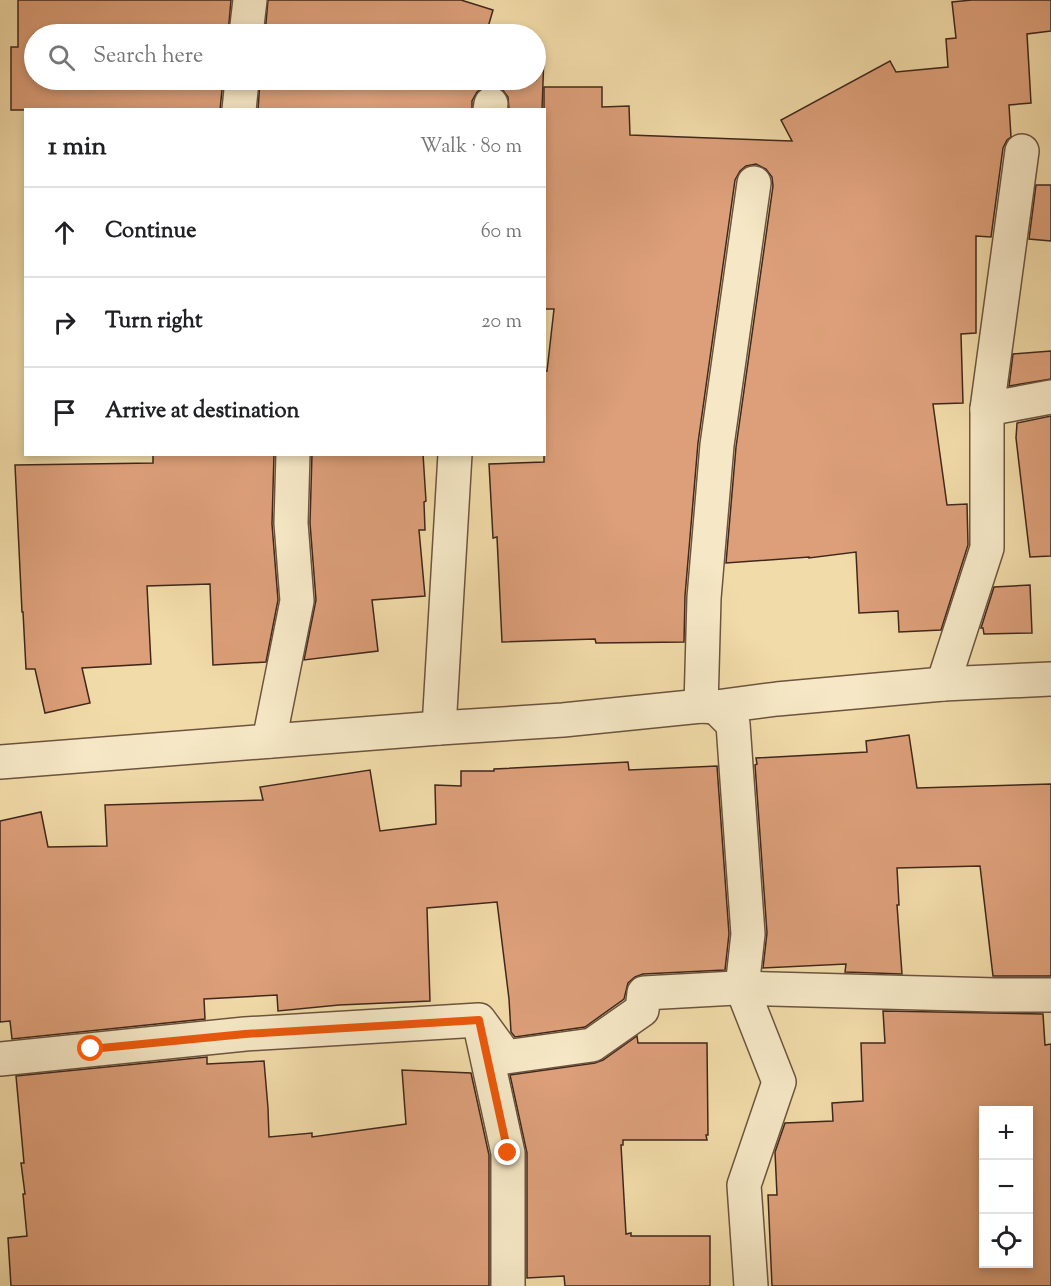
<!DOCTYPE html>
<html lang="en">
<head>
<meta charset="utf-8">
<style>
	body { margin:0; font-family:"Sorts Mill Goudy",serif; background:#f6f6f6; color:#202124 }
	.controls { position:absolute; right:18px; bottom:18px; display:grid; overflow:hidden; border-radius:0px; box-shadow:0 3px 9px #0003 }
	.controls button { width:54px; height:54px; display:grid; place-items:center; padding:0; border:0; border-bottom:2px solid #e0e0e0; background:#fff; color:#202124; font:30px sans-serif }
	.stop { position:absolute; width:18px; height:18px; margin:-14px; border:4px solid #ea580c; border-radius:50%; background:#fff }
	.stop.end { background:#ea580c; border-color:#fff; box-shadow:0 2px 6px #0008 }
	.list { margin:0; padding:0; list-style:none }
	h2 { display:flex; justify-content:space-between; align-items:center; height:78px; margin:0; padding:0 24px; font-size:26px }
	h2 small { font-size:20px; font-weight:400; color:#757577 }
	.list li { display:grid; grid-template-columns:39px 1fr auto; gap:18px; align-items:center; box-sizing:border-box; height:90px; padding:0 24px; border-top:2px solid #e0e0e0 }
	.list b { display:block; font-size:22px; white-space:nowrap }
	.list em { font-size:20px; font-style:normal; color:#757577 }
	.icon { flex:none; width:33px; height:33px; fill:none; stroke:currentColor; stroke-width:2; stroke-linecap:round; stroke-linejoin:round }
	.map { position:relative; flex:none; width:1051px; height:1286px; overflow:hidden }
	.search { position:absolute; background:#fff; box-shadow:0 3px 9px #0003; left:24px; top:24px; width:522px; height:66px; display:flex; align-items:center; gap:15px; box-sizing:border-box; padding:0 21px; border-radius:33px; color:#757577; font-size:22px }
	.panel { position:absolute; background:#fff; box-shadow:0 3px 9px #0003; left:24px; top:108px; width:522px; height:348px; border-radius:0px }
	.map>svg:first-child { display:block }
	.building { fill:#dc9f79; stroke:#3f271c; stroke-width:1.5; fill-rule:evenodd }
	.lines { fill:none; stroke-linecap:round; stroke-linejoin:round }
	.street-casing { stroke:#6c543f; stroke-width:36 }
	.street { stroke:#f6e8c6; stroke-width:33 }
	.route { stroke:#ea580c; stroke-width:8 }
</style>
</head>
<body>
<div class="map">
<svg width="1051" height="1286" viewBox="0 0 1051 1286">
	<rect width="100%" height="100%" fill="#f1dba8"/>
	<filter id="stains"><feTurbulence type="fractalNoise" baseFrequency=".00333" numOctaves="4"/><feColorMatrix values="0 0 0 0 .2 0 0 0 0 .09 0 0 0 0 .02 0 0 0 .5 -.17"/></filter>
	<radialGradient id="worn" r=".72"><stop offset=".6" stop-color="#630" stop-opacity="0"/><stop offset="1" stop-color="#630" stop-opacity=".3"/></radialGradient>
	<g class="building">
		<polygon points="18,0 231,0 228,34 34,34 34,80 223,80 220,110 11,110 11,47 18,47"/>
		<polygon points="268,0 461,0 493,10 486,34 265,34"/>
		<polygon points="972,0 1051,0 1051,31 1027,34 1031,103 1009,105 1011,137 1007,140 1003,148 991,237 976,236 976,333 961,334 963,403 933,404 947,505 967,504 968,545 941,630 899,632 898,611 859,613 856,552 809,558 809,557 726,563 736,447 773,186 772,177 766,169 756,164 746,166 740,171 735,180 698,443 685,596 684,642 596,643 595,639 502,642 497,537 493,538 489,464 544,462 544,371 547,371 554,309 544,309 544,87 602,87 602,107 629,106 630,135 792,141 781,120 890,61 896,72 948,67 946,39 956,38 952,2"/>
		<polygon points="536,54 544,55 542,110 509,110 508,97 502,89 494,85 484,87 477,92 472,101 472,110 258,110 260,80 536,80"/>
		<polygon points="1036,185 1051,185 1051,241 1029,239"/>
		<polygon points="1051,351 1051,379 1009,386 1013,354"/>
		<polygon points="1051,416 1051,556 1030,557 1016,438 1017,423"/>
		<polygon points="153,454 274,454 272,524 278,600 266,662 213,665 210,584 147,586 151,664 82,668 90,703 45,713 35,669 26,669 23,612 22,612 15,465 153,463"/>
		<polygon points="312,454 423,454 426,501 424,502 425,530 419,530 425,596 372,600 378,651 304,660 316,600 310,523"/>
		<polygon points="1030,585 1032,633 984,634 983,628 981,628 994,587"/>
		<polygon points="909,735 917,788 1051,784 1051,976 993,976 980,866 897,868 899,905 897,905 902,974 845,972 846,964 763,968 767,933 755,765 757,764 756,758 867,752 866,741"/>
		<polygon points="628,762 629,770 717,766 729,934 725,970 643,974 635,977 628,983 624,999 585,1027 515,1037 511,1032 509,999 497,902 427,908 430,1001 339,1005 278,1011 277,995 204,999 205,1019 12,1039 10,1021 0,1022 0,821 41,812 48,847 107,846 105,805 263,800 260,787 370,770 380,831 436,824 435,785 461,786 461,771 494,771 494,769"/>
		<path d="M883,1011l160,3 2,31 6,-1v242h-279l-4,-91h9l-2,-43 10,-29 48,-2 -1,-18 31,-2 -2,-58h24zM984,1110h45v153h-45z"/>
		<polygon points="637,1036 638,1043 707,1043 708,1135 706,1135 707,1140 623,1140 623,1145 621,1145 626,1234 631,1233 631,1236 710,1236 710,1286 565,1286 564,1276 527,1278 527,1153 510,1075 595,1063 603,1060"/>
		<polygon points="207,1057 207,1064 264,1061 268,1108 269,1137 312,1133 312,1137 406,1124 402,1070 471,1073 489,1155 489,1286 11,1286 8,1238 27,1236 23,1194 25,1194 21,1163 24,1163 16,1076"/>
	</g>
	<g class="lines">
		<g class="street-casing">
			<g id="street">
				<polyline points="246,34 250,0"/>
				<polyline points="239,110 242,80"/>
				<polyline points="490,110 491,104"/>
				<polyline points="987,409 1051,397"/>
				<polyline points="943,684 987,548 987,409 1022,151"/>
				<polyline points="701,706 704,598 717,445 754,183"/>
				<polyline points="716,707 733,724 748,934 742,988 779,1082 744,1185 751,1286"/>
				<polyline points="439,728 455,454"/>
				<polyline points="269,741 297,601 291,523 293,454"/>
				<polyline points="0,762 439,728 563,720 701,706 716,707 777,699 943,684 1051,679"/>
				<polyline points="481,1030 508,1153 508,1286"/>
				<polyline points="0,1059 245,1034 479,1020 506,1057 592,1045 642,1010 644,993 736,988 996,995 1051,995"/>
			</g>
		</g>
		<use href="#street" class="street"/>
	</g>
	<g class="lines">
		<polyline class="route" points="91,1049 245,1034 479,1020 508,1153"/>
	</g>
	<rect width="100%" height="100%" filter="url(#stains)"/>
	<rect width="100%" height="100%" fill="url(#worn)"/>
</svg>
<div class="controls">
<button>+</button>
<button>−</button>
<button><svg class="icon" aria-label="locate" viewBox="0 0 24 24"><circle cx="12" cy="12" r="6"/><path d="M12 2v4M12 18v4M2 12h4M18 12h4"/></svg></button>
</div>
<div class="stop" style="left:91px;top:1049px"></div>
<div class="stop end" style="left:508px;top:1153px"></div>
<div class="search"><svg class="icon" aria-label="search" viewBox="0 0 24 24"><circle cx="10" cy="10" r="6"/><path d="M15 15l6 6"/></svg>Search here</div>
<section class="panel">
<h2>1 min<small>Walk · 80 m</small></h2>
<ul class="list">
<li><svg class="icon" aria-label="ahead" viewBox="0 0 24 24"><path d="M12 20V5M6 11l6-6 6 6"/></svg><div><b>Continue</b></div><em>60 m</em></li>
<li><svg class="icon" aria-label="right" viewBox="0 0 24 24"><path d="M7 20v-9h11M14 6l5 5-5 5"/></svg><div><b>Turn right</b></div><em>20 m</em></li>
<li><svg class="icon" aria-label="arrive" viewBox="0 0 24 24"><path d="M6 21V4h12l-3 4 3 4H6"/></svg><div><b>Arrive at destination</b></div></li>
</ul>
</section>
</div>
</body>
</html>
